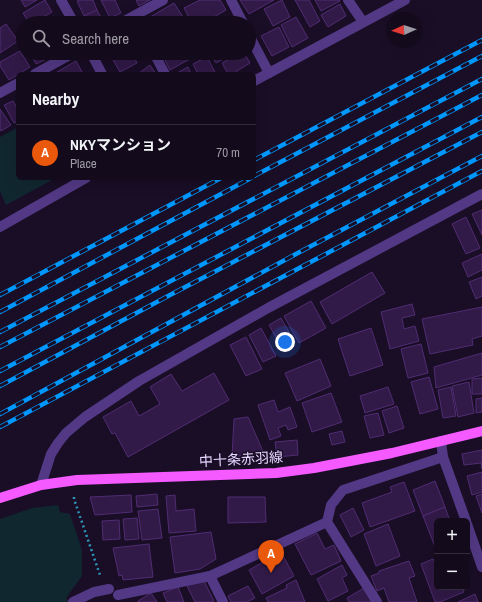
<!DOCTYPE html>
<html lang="en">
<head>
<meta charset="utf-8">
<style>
	body { margin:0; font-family:"Archivo Narrow","Noto Sans JP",sans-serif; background:#1c1325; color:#f1f3f6 }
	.controls { position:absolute; right:12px; bottom:12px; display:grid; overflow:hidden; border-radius:6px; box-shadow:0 4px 16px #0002 }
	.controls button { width:36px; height:36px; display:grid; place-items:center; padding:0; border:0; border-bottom:1px solid #322b3b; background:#130a1c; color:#f1f3f6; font:20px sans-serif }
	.compass { position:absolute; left:386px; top:12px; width:36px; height:36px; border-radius:50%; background:#130a1c; box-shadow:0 4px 16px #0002; rotate:267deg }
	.you { position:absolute; left:285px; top:342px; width:14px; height:14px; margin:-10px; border:3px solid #fff; border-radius:50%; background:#1a73e8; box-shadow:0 0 0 6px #1a73e833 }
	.badge { display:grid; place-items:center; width:26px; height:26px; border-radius:50%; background:#ea580c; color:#fff; font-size:13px; font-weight:700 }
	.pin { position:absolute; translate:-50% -33px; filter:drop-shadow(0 1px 2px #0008) }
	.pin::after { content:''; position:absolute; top:21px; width:14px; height:12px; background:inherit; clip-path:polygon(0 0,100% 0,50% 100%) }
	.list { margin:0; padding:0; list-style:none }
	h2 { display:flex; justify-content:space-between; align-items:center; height:52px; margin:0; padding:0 16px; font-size:17px }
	h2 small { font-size:13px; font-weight:400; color:#9d9aa3 }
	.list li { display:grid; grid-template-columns:26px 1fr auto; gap:12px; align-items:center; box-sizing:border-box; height:56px; padding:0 16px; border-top:1px solid #322b3b }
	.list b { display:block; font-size:15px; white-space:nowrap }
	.list p { margin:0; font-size:13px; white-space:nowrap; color:#9d9aa3 }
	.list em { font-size:13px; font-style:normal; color:#9d9aa3 }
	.icon { flex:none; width:22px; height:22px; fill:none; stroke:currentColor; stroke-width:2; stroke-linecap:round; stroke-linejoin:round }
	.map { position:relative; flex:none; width:482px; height:602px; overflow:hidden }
	.search { position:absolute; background:#130a1c; box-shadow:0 4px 16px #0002; left:16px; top:16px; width:240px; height:44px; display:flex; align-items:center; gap:10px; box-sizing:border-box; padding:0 14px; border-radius:22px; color:#9d9aa3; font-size:15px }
	.panel { position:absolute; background:#130a1c; box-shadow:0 4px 16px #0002; left:16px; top:72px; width:240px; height:108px; border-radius:6px }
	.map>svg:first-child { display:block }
	.green { fill:#112730 }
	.building { fill:#311a47; stroke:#502c73 }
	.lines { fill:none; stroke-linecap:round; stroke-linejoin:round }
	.path { stroke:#2d97b9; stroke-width:2.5; stroke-dasharray:2 3; stroke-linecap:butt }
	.minor { stroke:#533985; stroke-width:10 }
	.major { stroke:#f45aff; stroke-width:10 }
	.rail-casing { stroke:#0097fe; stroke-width:4.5 }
	.rail { stroke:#190e26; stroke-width:3; stroke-dasharray:9; stroke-linecap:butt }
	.labels { text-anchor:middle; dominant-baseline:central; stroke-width:3; stroke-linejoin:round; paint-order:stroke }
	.street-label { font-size:14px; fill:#e5d3ff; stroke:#190e26 }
</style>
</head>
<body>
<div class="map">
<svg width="482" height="602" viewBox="0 0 482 602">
	<rect width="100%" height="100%" fill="#190e26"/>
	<g class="green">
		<polygon points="18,127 18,178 53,178 54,179 6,205 0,191 0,137"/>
		<polygon points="58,505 60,512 70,514 82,550 82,576 66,598 69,602 0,602 0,519 32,508"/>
	</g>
	<g class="building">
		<polygon points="21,0 37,0 25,7"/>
		<polygon points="45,0 52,12 33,23 29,23 23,13"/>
		<polygon points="80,0 93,0 97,10 84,16 77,1"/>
		<polygon points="101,0 115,0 121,13 110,18"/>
		<polygon points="136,0 150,0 139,6"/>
		<polygon points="200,0 220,0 226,10 203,23 192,23 184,8"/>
		<polygon points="240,0 274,0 249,14"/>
		<polygon points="282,0 290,17 273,26 264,9"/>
		<polygon points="295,0 309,0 320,21 310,27"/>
		<polygon points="315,0 339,0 340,1 321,11"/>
		<polygon points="174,3 183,17 173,23 147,23 145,20"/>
		<polygon points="340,4 346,16 328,27 321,15"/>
		<polygon points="97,10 104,23 88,23 84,16"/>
		<polygon points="54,16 58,23 41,23"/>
		<polygon points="226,16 230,23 212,23"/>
		<polygon points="296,17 308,38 292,47 281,25"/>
		<polygon points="6,24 18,41 0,53 0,28"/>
		<polygon points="279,27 289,47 272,56 261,36"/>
		<polygon points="20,51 30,67 9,80 0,66 0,62"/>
		<polygon points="30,53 59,53 36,64"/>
		<polygon points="109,53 132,53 137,63 120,72"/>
		<polygon points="173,53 196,53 197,55 170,70 164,58"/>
		<polygon points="210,53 234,53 216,63"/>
		<polygon points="240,53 244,53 250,63 232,74 228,74 222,63"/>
		<polygon points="207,57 216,74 198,74 193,64"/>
		<polygon points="76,61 83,74 58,74 57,72"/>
		<polygon points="150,65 156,74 138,74"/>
		<polygon points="188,67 191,74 175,74"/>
		<polygon points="13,101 18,110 18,121 14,123 4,105"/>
		<polygon points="0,109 11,125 1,131 0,129"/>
		<polygon points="482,210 482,235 472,214"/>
		<polygon points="466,217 480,248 466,254 452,224"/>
		<polygon points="482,254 482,270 468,277 462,263"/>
		<polygon points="372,272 385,293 332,324 320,302"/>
		<polygon points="482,277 482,296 476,299 469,282"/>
		<polygon points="311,301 326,328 299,343 284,316"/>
		<polygon points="412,304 415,315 402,318 404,329 415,326 419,341 390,349 381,312"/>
		<polygon points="482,307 482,336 472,339 473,345 430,354 422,319"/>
		<polygon points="281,318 295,343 283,350 269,325"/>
		<polygon points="261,328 276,356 263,362 249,335"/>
		<polygon points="371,328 383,365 350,376 338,339"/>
		<polygon points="246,337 262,369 246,376 230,345"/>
		<polygon points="421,344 428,373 408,378 401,349"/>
		<polygon points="482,353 482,375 436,388 434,367"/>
		<polygon points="320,359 331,386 297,401 285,373"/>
		<polygon points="214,373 229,400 128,457 115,433 112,434 103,417 131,401 139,416 160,404 150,387 171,374 182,391"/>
		<polygon points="429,377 438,409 420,414 411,382"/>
		<polygon points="482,378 482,394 472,394 472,379"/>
		<polygon points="469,382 474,413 458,417 452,386"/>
		<polygon points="388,387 394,404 365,413 360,396"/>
		<polygon points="451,387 456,416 443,418 438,390"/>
		<polygon points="331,393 342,422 312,432 302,403"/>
		<polygon points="482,398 482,412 476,413 476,399"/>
		<polygon points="274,400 278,412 290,407 297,427 288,430 286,425 278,428 281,436 270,440 258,405"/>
		<polygon points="397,406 404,428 389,433 382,411"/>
		<polygon points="378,413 384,435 370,438 364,416"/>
		<polygon points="248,417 265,456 232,456 234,419"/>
		<polygon points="342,431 345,442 332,445 329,434"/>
		<polygon points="297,440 298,455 277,457 275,442"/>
		<polygon points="482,450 482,469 481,463 464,465 462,454"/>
		<polygon points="482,472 482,492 472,495 467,476"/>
		<polygon points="435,481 445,507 423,516 413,490"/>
		<polygon points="404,482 415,511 370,527 362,503 392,492 390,487"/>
		<polygon points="157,494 158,505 137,507 136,496"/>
		<polygon points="482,494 482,513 476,496"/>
		<polygon points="131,495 132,512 95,515 90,497"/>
		<polygon points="175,495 176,511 194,509 196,531 169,533 166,496"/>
		<polygon points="228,497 265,497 266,522 228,523"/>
		<polygon points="445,507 450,521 437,521 437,552 423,516"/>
		<polygon points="353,508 364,530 351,537 340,515"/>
		<polygon points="158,509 162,538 142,540 138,511"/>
		<polygon points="137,518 139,539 125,540 123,519"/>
		<polygon points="119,520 120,539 103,540 102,521"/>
		<polygon points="388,524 400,556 376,566 364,534"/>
		<polygon points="211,532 216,559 200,569 175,573 170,537"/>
		<polygon points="317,533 325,549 334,545 341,561 311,575 295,544"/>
		<polygon points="149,544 153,577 123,580 122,575 119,576 113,548"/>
		<polygon points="281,552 294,576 262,594 249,570"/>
		<polygon points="433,559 436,565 437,565 437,587 462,587 464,592 440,602 435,602 421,564"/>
		<polygon points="409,561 415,576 409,578 417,602 389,602 384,588 377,591 371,576 379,573 379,571"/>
		<polygon points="342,565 347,575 342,578 348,591 328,601 317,579"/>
		<polygon points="296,580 305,602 268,602 266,598 287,588 286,585"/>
		<polygon points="204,581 214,601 212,602 195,602 186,584"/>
		<polygon points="248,586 255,598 247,602 231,602 228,596"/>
		<polygon points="178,587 184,602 167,602 163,593"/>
		<polygon points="364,588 372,602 349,602 347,598"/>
		<polygon points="151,593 157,602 138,602 138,601"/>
		<polygon points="475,594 478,602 458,602"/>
	</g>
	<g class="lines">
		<polyline class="path" points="74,497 74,499 100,575"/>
		<g class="minor">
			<polyline points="61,0 74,23"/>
			<polyline points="231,0 243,23"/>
			<polyline points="348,0 363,22"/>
			<polyline points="121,23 163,0"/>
			<polyline points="249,35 269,73"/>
			<polyline points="91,53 102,74"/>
			<polyline points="154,53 165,74"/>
			<polyline points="35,74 73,53"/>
			<polyline points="254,81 405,0"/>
			<polyline points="0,93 18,83"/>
			<polyline points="0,227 86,178"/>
			<polyline points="441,441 443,457 466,521"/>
			<polyline points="41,485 51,454 58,443 66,433 85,417 139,381 268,308 482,194"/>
			<polyline points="467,524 482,567"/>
			<polyline points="210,576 223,602"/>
			<polyline points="118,595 210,576 327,522"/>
			<polyline points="73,602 94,592 109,589"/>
			<polyline points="377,602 327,522 331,505 343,490 443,457"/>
		</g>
		<polyline class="major" points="0,498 41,485 77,480 276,473 314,468 392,453 482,431"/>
		<g class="rail-casing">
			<g id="rail">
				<polyline points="254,160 482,40"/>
				<polyline points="254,176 482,56"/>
				<polyline points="0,295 221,178"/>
				<polyline points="0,312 251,178"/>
				<polyline points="0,332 482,79"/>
				<polyline points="0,347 482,95"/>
				<polyline points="0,371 482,117"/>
				<polyline points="0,386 170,295 482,132"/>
				<polyline points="0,414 296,254 482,156"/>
				<polyline points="0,427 482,171"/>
			</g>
		</g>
		<use href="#rail" class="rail"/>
	</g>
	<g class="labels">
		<g class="street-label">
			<text transform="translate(241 459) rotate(-3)">中十条赤羽線</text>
		</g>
	</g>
</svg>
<div class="controls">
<button>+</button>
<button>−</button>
</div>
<svg class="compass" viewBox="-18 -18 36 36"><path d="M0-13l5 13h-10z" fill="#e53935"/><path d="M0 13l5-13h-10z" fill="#9d9aa3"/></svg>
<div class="you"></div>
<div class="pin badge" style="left:271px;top:573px">A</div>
<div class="search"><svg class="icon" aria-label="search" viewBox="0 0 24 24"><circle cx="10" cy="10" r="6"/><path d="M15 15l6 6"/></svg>Search here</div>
<section class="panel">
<h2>Nearby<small></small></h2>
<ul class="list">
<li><span class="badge">A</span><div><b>NKYマンション</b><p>Place</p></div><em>70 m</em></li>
</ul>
</section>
</div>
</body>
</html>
